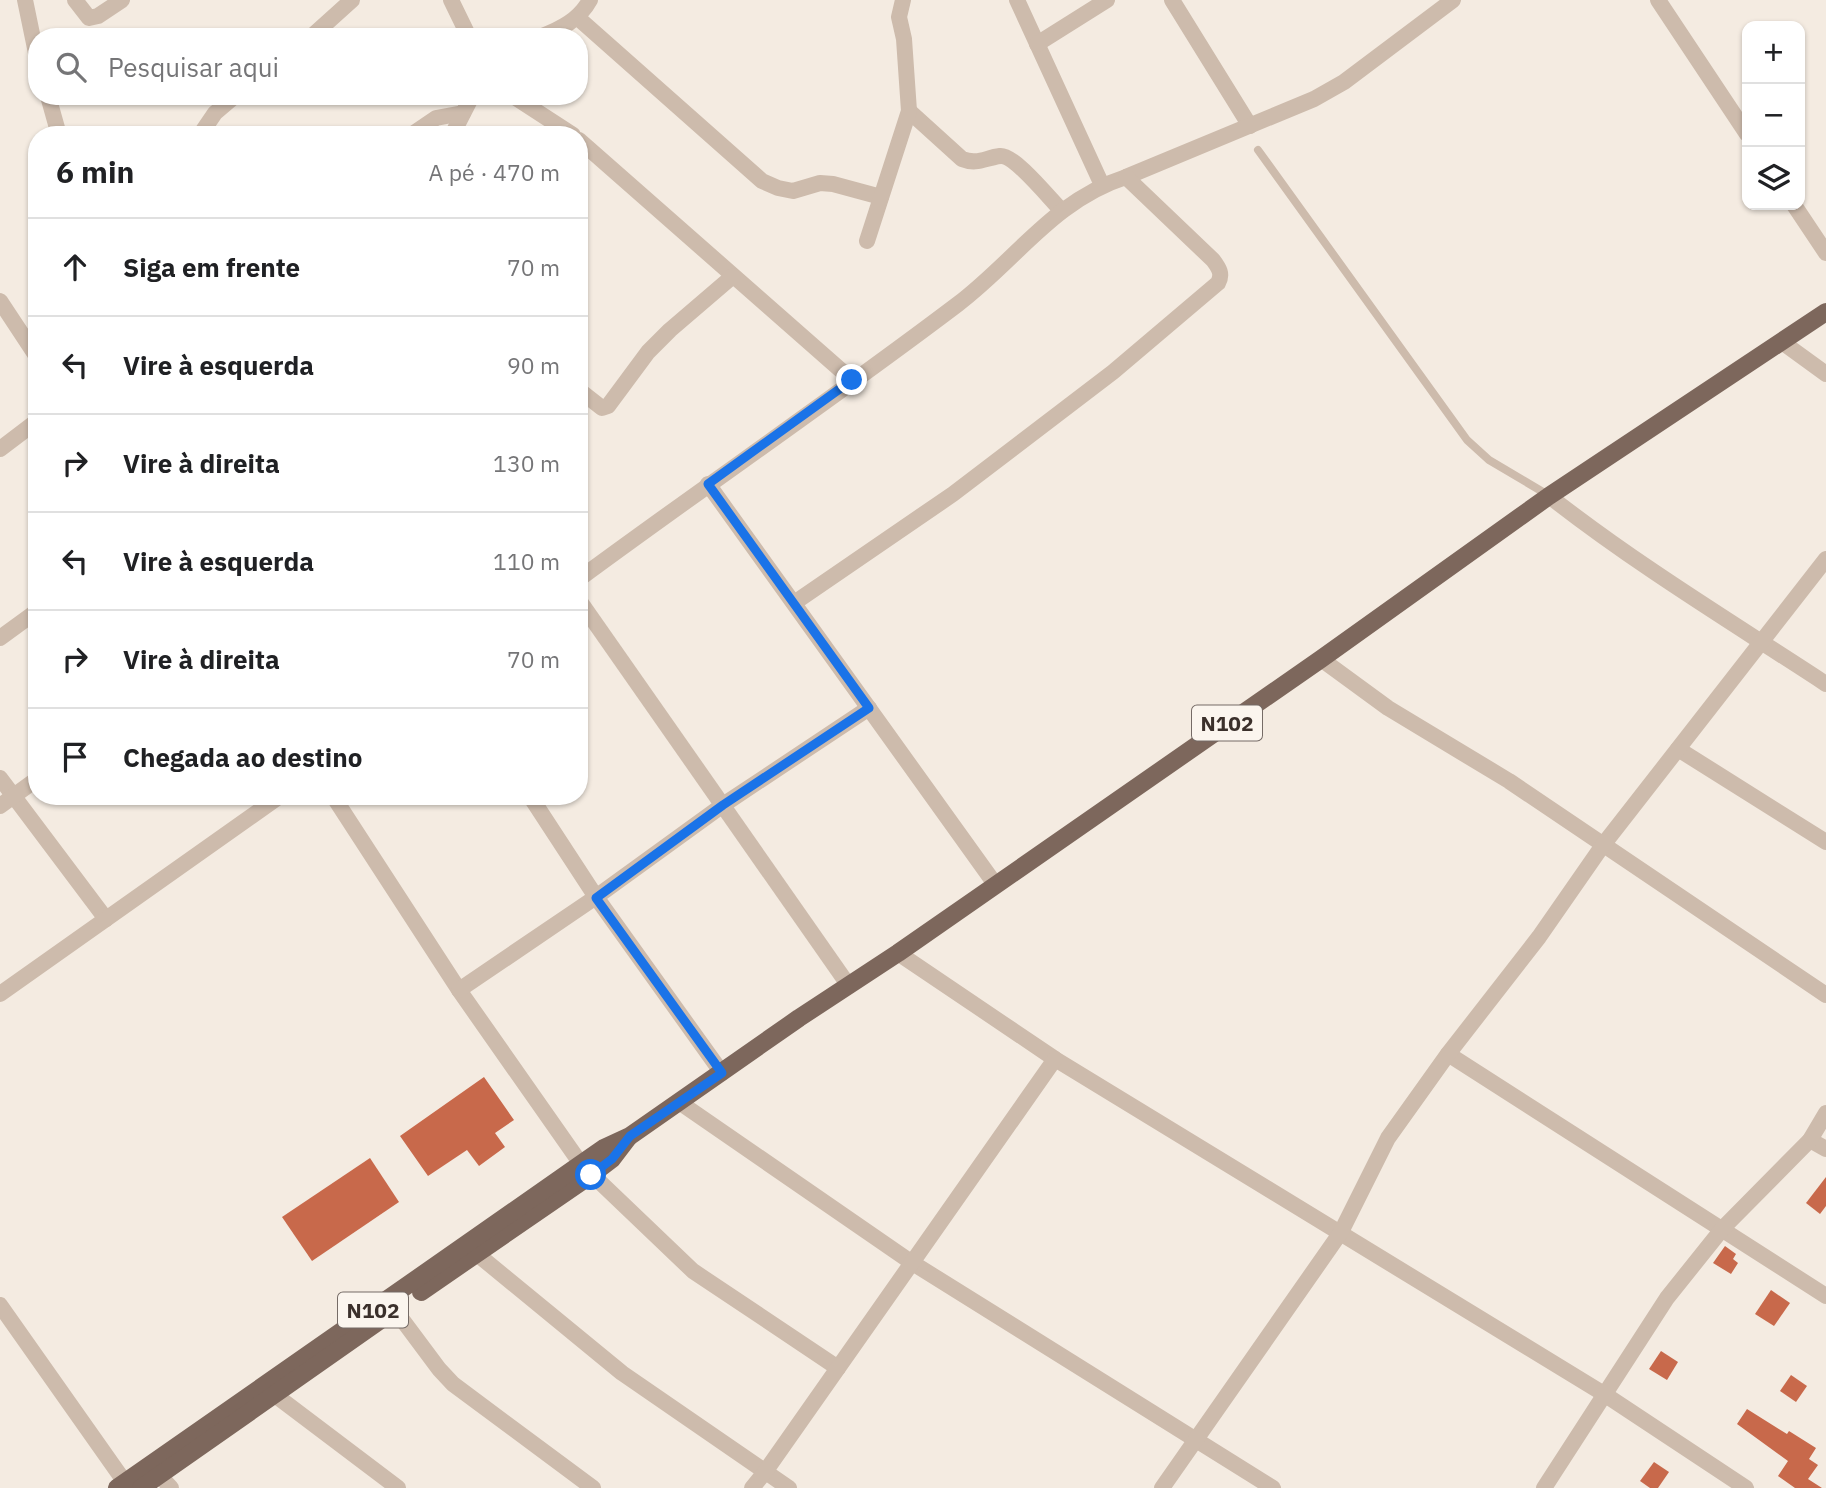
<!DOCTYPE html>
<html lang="pt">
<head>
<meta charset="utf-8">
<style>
	body { margin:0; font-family:"IBM Plex Sans",sans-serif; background:#f2f2f2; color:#202124 }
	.controls { position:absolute; right:21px; top:21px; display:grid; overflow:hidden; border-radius:14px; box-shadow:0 2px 5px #0004 }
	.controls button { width:63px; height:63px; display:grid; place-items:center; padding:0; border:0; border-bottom:2px solid #e0e0e0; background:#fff; color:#202124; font:35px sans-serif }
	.stop { position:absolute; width:21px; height:21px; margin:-16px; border:5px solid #1a73e8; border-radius:50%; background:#fff }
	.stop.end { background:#1a73e8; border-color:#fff; box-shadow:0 2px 7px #0008 }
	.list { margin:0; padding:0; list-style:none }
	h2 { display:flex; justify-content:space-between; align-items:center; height:91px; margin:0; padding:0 28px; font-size:30px }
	h2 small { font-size:23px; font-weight:400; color:#757577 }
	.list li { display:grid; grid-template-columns:46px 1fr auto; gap:21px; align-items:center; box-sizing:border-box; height:98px; padding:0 28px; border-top:2px solid #e0e0e0 }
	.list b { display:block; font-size:26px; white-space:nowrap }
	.list em { font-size:23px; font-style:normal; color:#757577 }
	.icon { flex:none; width:38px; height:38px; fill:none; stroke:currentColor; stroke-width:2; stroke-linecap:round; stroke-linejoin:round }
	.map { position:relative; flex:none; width:1826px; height:1488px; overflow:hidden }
	.search { position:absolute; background:#fff; box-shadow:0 2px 5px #0004; left:28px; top:28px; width:560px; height:77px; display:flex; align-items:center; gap:18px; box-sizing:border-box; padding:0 24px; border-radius:28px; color:#757577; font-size:26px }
	.panel { position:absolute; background:#fff; box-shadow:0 2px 5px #0004; left:28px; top:126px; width:560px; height:679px; border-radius:28px }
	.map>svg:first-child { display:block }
	.building { fill:#c8694b }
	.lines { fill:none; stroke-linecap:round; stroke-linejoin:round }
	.service { stroke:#cdbbac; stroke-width:8 }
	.minor { stroke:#cdbbac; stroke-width:16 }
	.primary { stroke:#7d675c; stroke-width:18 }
	.route { stroke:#1a73e8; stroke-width:9 }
	.labels { text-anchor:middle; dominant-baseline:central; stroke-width:6; stroke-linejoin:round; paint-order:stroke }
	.shield { fill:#fbf5ee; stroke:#756b66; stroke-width:2 }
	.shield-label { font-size:21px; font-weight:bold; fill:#3b302b }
</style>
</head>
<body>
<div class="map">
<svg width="1826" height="1488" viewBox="0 0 1826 1488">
	<rect width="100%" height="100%" fill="#f4ebe1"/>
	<g class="building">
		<polygon points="484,1077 514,1120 495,1133 505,1147 479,1166 467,1150 428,1176 400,1136"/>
		<polygon points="370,1158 399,1202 312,1261 282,1217"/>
		<polygon points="1826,1177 1826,1206 1820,1214 1806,1203"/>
		<polygon points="1725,1246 1736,1254 1733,1259 1738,1263 1731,1274 1713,1263"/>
		<polygon points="1771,1290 1790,1303 1774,1326 1755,1314"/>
		<polygon points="1661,1351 1678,1362 1667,1380 1649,1369"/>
		<polygon points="1791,1375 1807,1386 1796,1402 1780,1391"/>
		<polygon points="1747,1409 1787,1434 1789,1431 1816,1448 1809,1459 1818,1465 1808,1479 1822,1488 1795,1488 1778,1476 1788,1461 1737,1424"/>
		<polygon points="1654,1462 1669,1472 1658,1488 1650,1488 1640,1481"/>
	</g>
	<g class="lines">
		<polyline class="service" points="1258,150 1467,440 1489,460 1548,495"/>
		<g class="minor">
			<polyline points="25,0 37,58"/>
			<polyline points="75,0 89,18 98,16 122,0"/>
			<polyline points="451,0 469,37"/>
			<polyline points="1017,0 1102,185"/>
			<polyline points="1172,0 1250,126"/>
			<polyline points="1658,0 1747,134"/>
			<polyline points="578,18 762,181 778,188 793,191 820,183 833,184 881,197"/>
			<polyline points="311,37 352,0"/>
			<path d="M540,37c21,-8 39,-17 50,-37"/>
			<polyline points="1037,44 1107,0"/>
			<polyline points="48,96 59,135"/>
			<polyline points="513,96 573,135"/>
			<path d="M909,111l53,48c15,6 23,-1 38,-3 14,-2 50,43 61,54"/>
			<polyline points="200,135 215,113 235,96"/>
			<polyline points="411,135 436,118 463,113"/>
			<polyline points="452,135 472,96"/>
			<polyline points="579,140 852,380"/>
			<polyline points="1794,205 1826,253"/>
			<polyline points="867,241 909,111 904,39 899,17 903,0"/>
			<polyline points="0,301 37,357"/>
			<polyline points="1782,342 1826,374"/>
			<polyline points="579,390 602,408 608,406 648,352 670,330 733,276"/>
			<polyline points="0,449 37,421"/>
			<polyline points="708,484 995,884"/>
			<path d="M1549,496c88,69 184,127 277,188"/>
			<path d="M579,579c126,-93 255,-181 379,-275 58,-44 96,-104 168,-127l188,-78 30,-17 109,-82"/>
			<polyline points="579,600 849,986"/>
			<path d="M794,603l159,-109 160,-122 105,-89c5,-9 1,-15 -5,-23l-87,-83"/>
			<polyline points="0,638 37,611"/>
			<polyline points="1321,659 1388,708 1509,781 1826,995"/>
			<polyline points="1678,749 1826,842"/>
			<polyline points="0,778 106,919"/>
			<polyline points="333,796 459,990 581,1164 693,1271 838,1368"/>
			<polyline points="530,796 596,897 722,1073"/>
			<polyline points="0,806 37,779"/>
			<polyline points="898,953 1055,1059 1604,1394 1746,1488"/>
			<polyline points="459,990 596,897 723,805 869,708"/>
			<polyline points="0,994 280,796"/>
			<polyline points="1448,1054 1826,1296"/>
			<polyline points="679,1102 911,1262 1273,1488"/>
			<polyline points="1810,1140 1826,1149"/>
			<polyline points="477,1254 622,1373 789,1488"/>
			<polyline points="0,1305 129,1488"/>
			<polyline points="395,1310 439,1369 453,1384 593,1488"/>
			<polyline points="275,1395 398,1488"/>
			<polyline points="159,1475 171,1488"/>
			<polyline points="752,1488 765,1472 1055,1059"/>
			<polyline points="1162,1488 1341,1232 1388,1138 1448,1054 1539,937 1603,845 1826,559"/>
			<polyline points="1544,1488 1667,1298 1723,1228 1810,1140 1826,1113"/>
		</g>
		<g class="primary">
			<polyline points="421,1292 591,1175 612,1159 628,1138"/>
			<polyline points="117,1488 581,1164 604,1148 630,1136 799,1018 898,953 1321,659 1549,496 1826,312"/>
			<polyline points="141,1488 395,1310"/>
		</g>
	</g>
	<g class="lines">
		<polyline class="route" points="591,1175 612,1159 630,1136 722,1073 596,898 723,805 869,708 708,484 852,380"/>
	</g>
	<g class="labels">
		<g class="shield">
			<rect x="1192" y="705.5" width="70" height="35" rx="5"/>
			<rect x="338" y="1292.5" width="70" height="35" rx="5"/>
		</g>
		<g class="shield-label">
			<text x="1227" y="723">N102</text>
			<text x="373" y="1310">N102</text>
		</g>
	</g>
</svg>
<div class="controls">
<button>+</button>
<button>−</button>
<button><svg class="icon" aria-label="layers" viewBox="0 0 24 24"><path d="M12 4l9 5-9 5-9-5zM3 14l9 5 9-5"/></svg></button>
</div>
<div class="stop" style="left:591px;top:1175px"></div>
<div class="stop end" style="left:852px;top:380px"></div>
<div class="search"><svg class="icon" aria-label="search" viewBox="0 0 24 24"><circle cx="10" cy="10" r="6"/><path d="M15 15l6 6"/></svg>Pesquisar aqui</div>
<section class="panel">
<h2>6 min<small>A pé · 470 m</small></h2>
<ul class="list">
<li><svg class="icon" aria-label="ahead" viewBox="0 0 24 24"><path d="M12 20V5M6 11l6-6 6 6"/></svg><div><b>Siga em frente</b></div><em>70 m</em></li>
<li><svg class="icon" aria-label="left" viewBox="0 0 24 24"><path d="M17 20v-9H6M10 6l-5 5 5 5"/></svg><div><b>Vire à esquerda</b></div><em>90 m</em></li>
<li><svg class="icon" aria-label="right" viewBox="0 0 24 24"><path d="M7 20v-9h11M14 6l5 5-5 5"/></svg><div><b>Vire à direita</b></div><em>130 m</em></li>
<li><svg class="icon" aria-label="left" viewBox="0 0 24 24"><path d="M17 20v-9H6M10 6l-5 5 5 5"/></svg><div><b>Vire à esquerda</b></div><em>110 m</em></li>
<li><svg class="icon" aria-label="right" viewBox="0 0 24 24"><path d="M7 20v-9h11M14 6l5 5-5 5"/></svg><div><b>Vire à direita</b></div><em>70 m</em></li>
<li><svg class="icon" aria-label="arrive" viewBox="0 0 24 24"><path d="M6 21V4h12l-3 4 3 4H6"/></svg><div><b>Chegada ao destino</b></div></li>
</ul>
</section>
</div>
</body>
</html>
